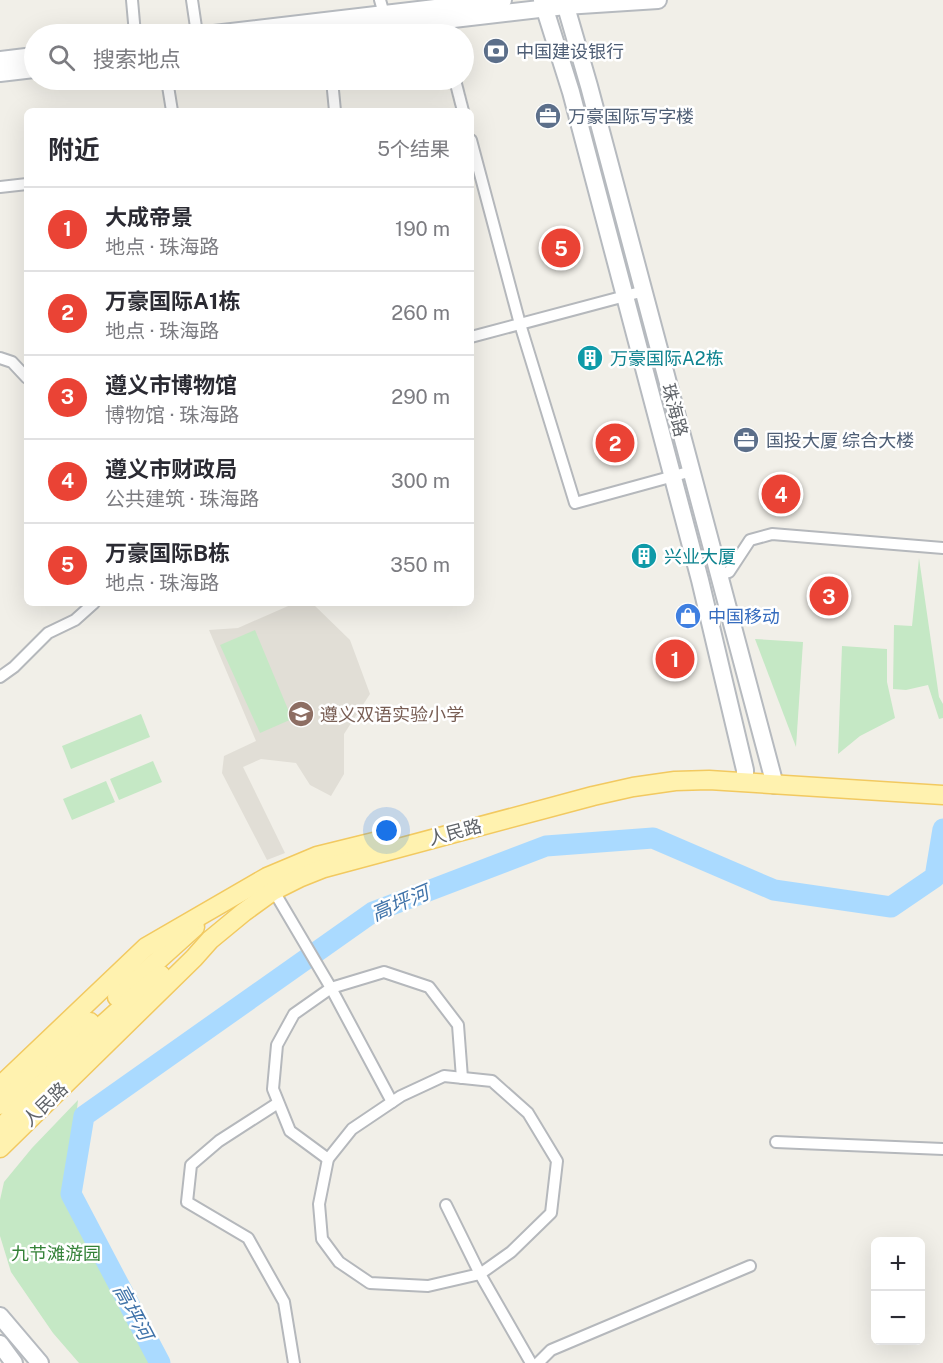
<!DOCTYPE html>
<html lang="zh">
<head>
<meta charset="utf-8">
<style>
	body { margin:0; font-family:"Public Sans","Noto Sans SC",sans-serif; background:#f2f2f3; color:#2b2b33 }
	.controls { position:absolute; right:18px; bottom:18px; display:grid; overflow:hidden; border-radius:9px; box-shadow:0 6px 24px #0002 }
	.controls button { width:54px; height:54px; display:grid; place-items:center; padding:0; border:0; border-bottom:2px solid #e1e1e2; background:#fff; color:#2b2b33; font:30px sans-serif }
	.you { position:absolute; left:387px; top:831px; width:21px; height:21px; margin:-15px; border:4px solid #fff; border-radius:50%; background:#1a73e8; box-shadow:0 0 0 9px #1a73e833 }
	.badge { display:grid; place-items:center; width:39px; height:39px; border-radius:50%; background:#ea4335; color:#fff; font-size:20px; font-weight:700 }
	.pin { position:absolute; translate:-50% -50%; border:3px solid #fff; box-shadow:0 2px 6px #0006 }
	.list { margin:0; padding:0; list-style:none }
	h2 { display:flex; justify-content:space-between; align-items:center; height:78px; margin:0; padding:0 24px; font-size:26px }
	h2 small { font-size:20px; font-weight:400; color:#7c7c81 }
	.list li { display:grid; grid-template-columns:39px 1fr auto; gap:18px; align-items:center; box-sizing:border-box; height:84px; padding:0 24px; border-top:2px solid #e1e1e2 }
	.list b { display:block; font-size:22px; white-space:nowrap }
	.list p { margin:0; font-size:20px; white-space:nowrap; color:#7c7c81 }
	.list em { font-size:20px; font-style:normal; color:#7c7c81 }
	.icon { flex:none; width:33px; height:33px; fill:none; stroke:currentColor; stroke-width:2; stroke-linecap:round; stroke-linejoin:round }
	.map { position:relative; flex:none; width:943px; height:1363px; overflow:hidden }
	.search { position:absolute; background:#fff; box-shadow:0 6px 24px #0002; left:24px; top:24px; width:450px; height:66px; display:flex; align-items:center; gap:15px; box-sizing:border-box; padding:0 21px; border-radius:33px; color:#7c7c81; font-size:22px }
	.panel { position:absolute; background:#fff; box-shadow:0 6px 24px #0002; left:24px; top:108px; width:450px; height:498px; border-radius:9px }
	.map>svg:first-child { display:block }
	.education { fill:#e1ded6 }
	.green { fill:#c5e8c5 }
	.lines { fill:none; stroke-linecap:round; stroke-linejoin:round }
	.river { stroke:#aadaff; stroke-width:21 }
	.street-casing { stroke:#b5b8bc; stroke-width:14 }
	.secondary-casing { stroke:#b6babf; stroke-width:20 }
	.primary-casing { stroke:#f2c960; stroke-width:21 }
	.street { stroke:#fff; stroke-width:10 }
	.secondary { stroke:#fff; stroke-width:16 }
	.primary { stroke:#fff2af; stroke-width:18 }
	.labels { text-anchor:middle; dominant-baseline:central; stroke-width:5; stroke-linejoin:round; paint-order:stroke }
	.service-label { font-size:18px; fill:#4e5e75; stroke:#fff; text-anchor:start }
	.culture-label { font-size:18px; fill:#0d838f; stroke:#fff; text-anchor:start }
	.street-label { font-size:18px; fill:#5f6368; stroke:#fff }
	.shop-label { font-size:18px; fill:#366cbe; stroke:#fff; text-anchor:start }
	.education-label { font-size:18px; fill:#785e54; stroke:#fff; text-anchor:start }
	.park-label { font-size:18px; fill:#348238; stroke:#fff }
	.water-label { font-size:20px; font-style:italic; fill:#4174aa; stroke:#fff }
</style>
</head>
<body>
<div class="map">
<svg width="943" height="1363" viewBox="0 0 943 1363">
	<rect width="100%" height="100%" fill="#f1efe8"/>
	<polygon class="education" points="295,603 312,603 350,640 370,694 344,734 344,774 331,796 310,785 296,763 261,759 243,767 285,853 267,860 222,773 224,756 256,741 209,630 238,628"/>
	<g class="green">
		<polygon points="919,558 939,697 943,704 943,718 939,719 928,685 906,690 893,689 894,625 912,626"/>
		<polygon points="255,630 292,719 260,733 220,645"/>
		<polygon points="755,639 803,642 796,747"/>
		<polygon points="842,646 887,649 887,682 895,718 860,736 838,754"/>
		<polygon points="141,714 150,737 71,769 62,746"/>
		<polygon points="153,761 162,782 119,800 110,779"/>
		<polygon points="106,781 115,802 72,820 63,799"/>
		<polygon points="78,1100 74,1136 75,1173 82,1200 167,1363 79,1363 53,1333 11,1272 0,1236 0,1200 4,1182 32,1148"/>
	</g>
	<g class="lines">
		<polyline class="river" points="160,1363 71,1194 84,1116 373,912 546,846 653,838 774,890 891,907 935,877 943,829"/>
		<g class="street-casing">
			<g id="street">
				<polyline points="132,0 135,34"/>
				<polyline points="192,0 197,34"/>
				<polyline points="380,0 384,14"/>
				<polyline points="167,80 172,111"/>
				<polyline points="332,80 335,111"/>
				<polyline points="455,80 463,111"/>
				<polyline points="471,140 520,324 575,503 692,471"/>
				<polyline points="0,187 27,184"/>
				<polyline points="471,337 644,291"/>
				<polyline points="0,358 12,362 27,378"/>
				<polyline points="719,575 729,572 750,540 772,534 943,548"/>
				<polyline points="0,677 14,667 48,633 75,620 94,603"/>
				<polyline points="272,888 331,988 392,1102"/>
				<polygon points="444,1076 492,1081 528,1113 557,1161 551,1213 511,1252 480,1274 428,1286 370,1283 339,1262 322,1239 319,1204 328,1159 352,1129 401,1096"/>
				<polyline points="278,1103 219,1141 191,1165 187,1202 248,1238 284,1302 294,1363"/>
				<polyline points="776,1142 943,1149"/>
				<polyline points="328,1159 290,1131 273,1089 277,1045 294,1014 331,988 384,972 429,987 458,1025 462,1078"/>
				<polyline points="446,1205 480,1274 531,1363"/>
				<polyline points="538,1363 551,1350 750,1266"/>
			</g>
		</g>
		<g class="secondary-casing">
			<g id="secondary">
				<polyline points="542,0 571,92 700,580 745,770 745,782"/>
				<polyline points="564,0 589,86 775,785"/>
				<polyline points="214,34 503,0"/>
				<polyline points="325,34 565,6 658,0"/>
				<polyline points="0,60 34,56"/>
				<polyline points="0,73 34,69"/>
				<polyline points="0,1316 40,1363"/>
				<polyline points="0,1344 14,1363"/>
			</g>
		</g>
		<g class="primary-casing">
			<g id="primary">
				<polyline points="117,997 195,927"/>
				<polyline points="0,1086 146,947 267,877 317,856 386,839"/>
				<polyline points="0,1105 90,1022"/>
				<path d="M0,1129c48,-53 105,-110 161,-154"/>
				<polyline points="0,1148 194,958 210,940 244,912 273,891 299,878 324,868 593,796 633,787 675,781 709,780 943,795"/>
			</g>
		</g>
		<use href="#street" class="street"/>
		<use href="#secondary" class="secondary"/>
		<use href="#primary" class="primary"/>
	</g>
	<defs>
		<g id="bank-disc" transform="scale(1.35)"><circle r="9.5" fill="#5c6f8a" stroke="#fff"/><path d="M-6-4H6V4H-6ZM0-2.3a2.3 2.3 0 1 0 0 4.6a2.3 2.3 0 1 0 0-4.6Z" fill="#fff"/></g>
		<g id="office-disc" transform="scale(1.35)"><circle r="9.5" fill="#5c6f8a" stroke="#fff"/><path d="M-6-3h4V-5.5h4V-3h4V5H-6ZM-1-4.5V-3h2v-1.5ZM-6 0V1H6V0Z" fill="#fff"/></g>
		<g id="building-disc" transform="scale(1.35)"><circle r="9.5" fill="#0f9aa8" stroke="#fff"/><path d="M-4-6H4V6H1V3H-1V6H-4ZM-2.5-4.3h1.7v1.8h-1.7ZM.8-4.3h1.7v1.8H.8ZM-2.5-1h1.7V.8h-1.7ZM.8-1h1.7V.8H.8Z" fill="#fff"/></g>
		<g id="shop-disc" transform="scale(1.35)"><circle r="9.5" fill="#3f7fe0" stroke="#fff"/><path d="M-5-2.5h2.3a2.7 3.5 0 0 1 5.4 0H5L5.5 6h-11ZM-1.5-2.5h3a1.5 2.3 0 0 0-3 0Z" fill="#fff"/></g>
		<g id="school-disc" transform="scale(1.35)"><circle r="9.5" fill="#8d6e63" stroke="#fff"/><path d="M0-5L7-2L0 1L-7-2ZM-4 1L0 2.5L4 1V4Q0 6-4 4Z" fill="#fff"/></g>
	</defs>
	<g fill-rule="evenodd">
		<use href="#bank-disc" x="496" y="51"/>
		<use href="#office-disc" x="548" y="116"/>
		<use href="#building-disc" x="590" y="358"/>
		<use href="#office-disc" x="746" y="440"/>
		<use href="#building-disc" x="644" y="556"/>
		<use href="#shop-disc" x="688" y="616"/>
		<use href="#school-disc" x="301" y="714"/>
	</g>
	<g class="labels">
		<g class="service-label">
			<text x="516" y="51">中国建设银行</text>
			<text x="568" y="116">万豪国际写字楼</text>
			<text x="766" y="440">国投大厦 综合大楼</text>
		</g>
		<g class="culture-label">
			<text x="610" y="358">万豪国际A2栋</text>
			<text x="664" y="556">兴业大厦</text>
		</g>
		<g class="street-label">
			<text transform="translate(675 410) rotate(75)">珠海路</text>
			<text transform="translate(455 832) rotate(-15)">人民路</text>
			<text transform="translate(45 1104) rotate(-44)">人民路</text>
		</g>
		<g class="shop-label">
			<text x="708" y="616">中国移动</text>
		</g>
		<g class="education-label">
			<text x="320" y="714">遵义双语实验小学</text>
		</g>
		<g class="park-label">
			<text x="56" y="1253">九节滩游园</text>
		</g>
		<g class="water-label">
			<text transform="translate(400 903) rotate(-23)">高坪河</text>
			<text transform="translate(133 1312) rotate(62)">高坪河</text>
		</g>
	</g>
</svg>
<div class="controls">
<button>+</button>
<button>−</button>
</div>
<div class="you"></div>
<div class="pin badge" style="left:675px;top:659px">1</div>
<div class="pin badge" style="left:615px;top:443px">2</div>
<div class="pin badge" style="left:829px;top:596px">3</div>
<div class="pin badge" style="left:781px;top:494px">4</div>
<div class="pin badge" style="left:561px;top:248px">5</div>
<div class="search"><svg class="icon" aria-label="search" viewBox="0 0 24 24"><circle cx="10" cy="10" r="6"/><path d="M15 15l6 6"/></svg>搜索地点</div>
<section class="panel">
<h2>附近<small>5个结果</small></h2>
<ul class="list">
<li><span class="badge">1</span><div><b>大成帝景</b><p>地点 · 珠海路</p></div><em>190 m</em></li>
<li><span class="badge">2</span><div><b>万豪国际A1栋</b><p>地点 · 珠海路</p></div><em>260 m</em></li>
<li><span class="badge">3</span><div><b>遵义市博物馆</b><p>博物馆 · 珠海路</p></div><em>290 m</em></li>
<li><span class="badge">4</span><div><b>遵义市财政局</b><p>公共建筑 · 珠海路</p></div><em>300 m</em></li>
<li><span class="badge">5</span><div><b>万豪国际B栋</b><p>地点 · 珠海路</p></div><em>350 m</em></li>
</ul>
</section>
</div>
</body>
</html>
